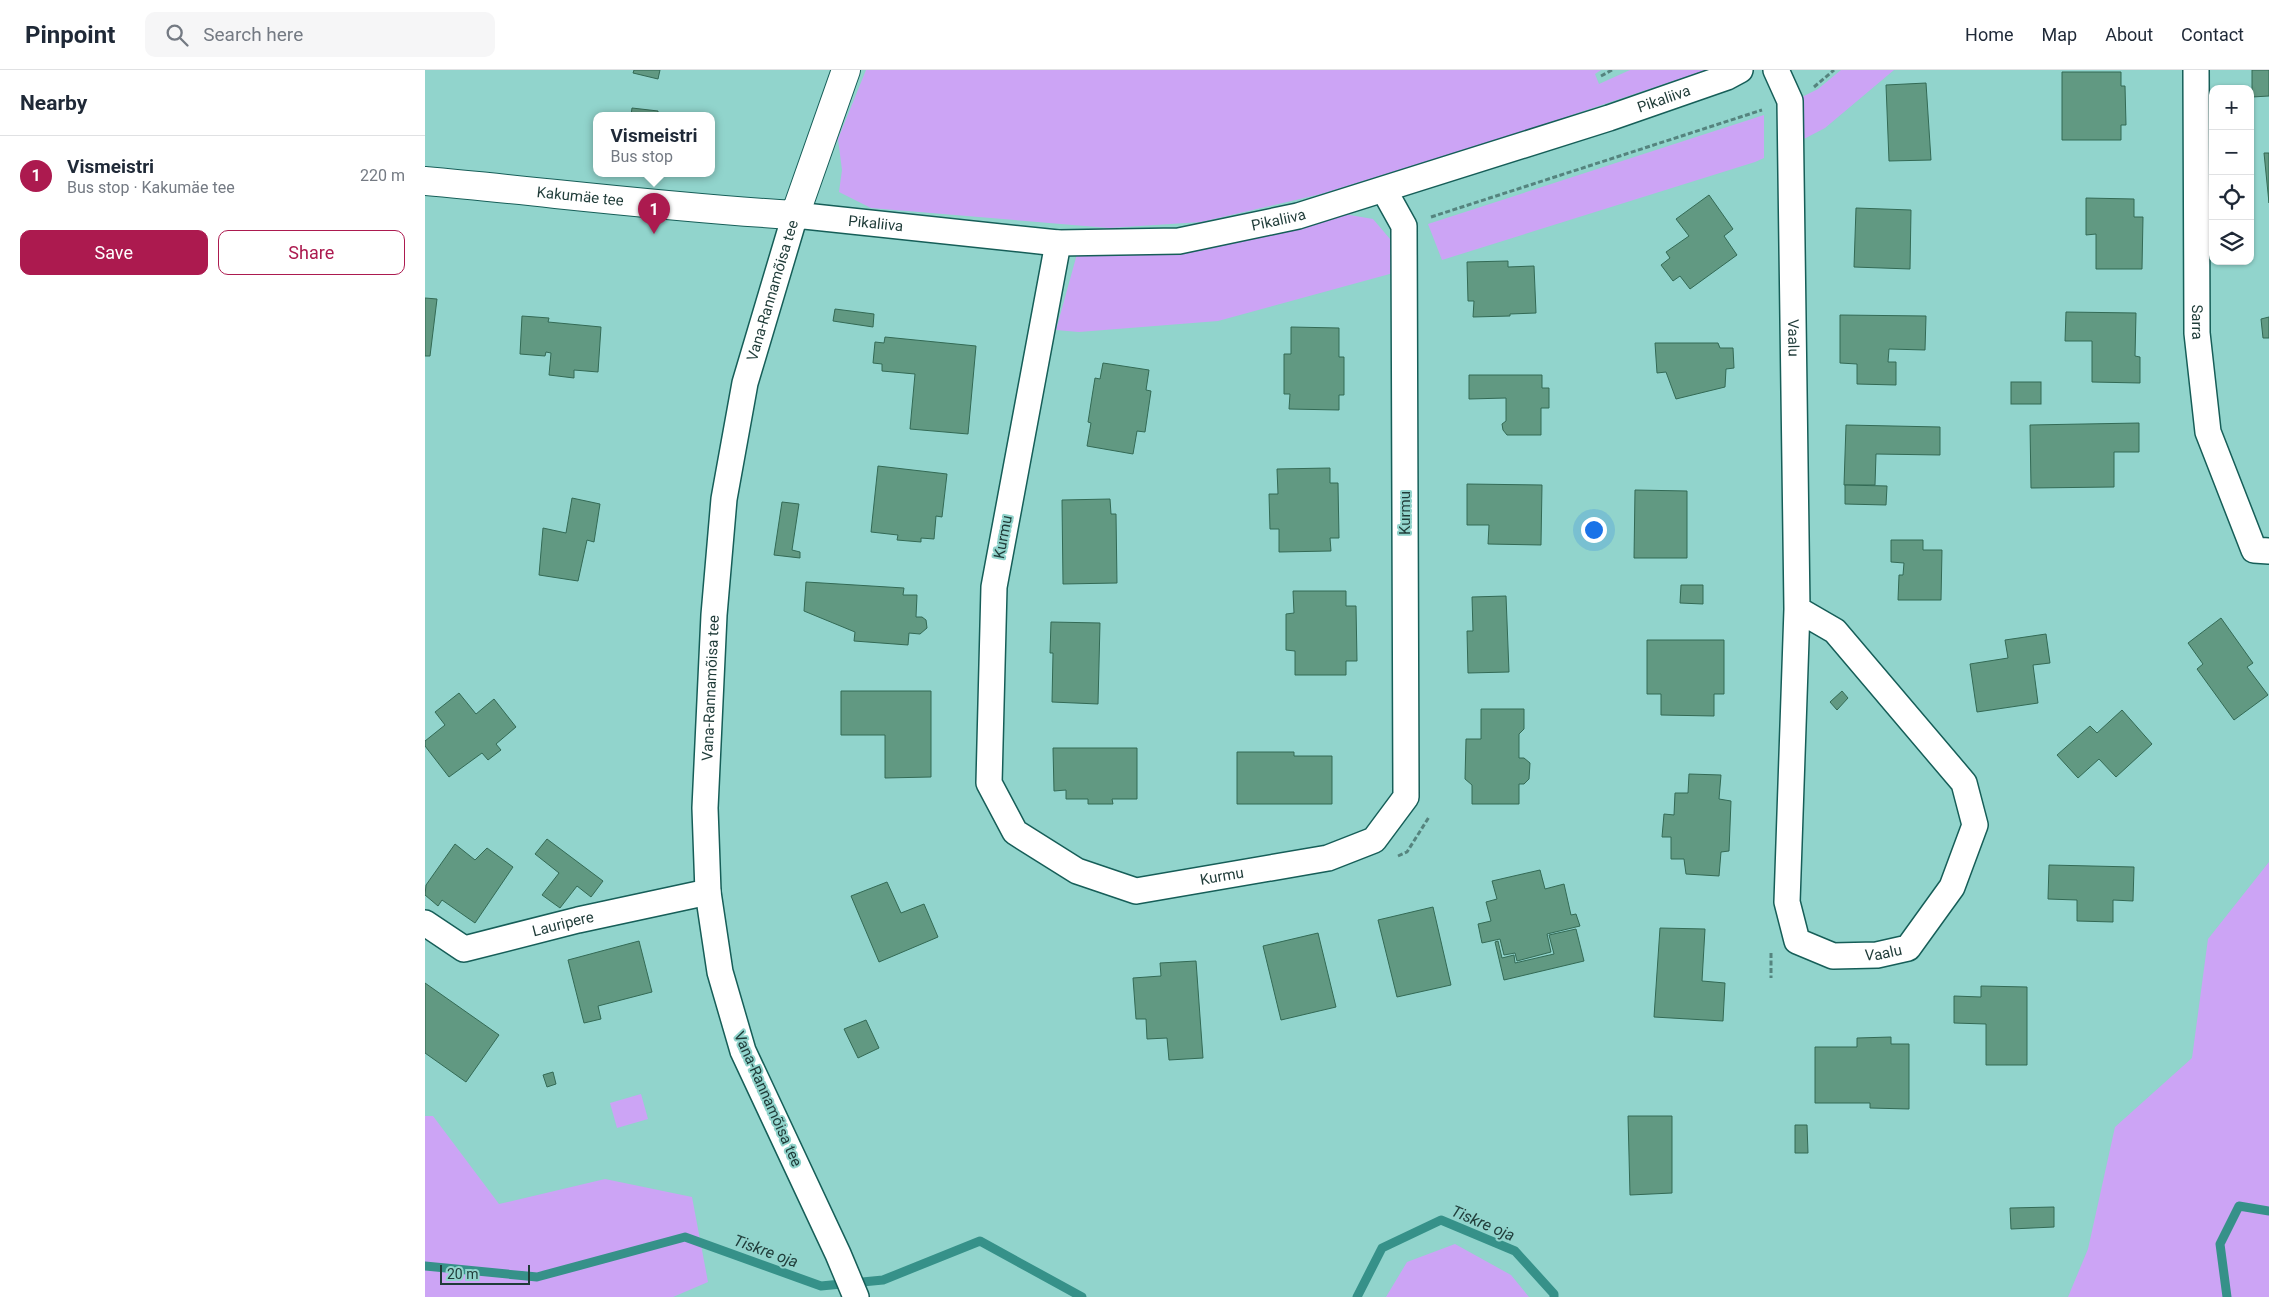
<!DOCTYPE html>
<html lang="en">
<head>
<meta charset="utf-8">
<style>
	body { margin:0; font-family:Roboto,sans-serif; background:#f6f6f7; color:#1f2937 }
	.controls { position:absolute; right:15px; top:15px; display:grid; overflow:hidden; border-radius:10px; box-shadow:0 1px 4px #0004 }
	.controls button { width:45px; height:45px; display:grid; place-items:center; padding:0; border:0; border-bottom:1px solid #e0e1e3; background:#fff; color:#1f2937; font:25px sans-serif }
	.scale { position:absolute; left:15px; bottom:12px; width:90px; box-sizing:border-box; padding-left:5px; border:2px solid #1f3b38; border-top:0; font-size:14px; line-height:18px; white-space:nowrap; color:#1f3b38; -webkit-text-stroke:4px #91d4cc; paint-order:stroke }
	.you { position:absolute; left:1168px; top:459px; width:18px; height:18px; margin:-12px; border:4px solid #fff; border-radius:50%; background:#1a73e8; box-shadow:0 0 0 8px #1a73e833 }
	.badge { display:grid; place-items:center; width:32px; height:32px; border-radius:50%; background:#ac1a4f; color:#fff; font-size:16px; font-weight:700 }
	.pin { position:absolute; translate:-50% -41px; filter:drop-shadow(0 1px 2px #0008) }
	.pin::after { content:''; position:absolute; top:26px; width:18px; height:15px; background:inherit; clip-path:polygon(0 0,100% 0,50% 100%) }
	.popup { position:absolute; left:168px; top:42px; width:122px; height:65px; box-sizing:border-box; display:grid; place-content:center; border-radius:10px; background:#fff; filter:drop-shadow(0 1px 4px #0005); font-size:16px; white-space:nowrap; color:#747a83 }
	.popup b { font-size:19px; color:#1f2937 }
	.popup::after { content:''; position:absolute; left:50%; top:100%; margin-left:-10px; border:10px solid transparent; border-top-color:#fff }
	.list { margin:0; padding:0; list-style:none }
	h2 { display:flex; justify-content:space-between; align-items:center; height:65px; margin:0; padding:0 20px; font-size:21px }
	h2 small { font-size:16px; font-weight:400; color:#747a83 }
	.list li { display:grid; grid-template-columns:32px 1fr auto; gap:15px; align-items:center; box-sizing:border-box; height:80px; padding:0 20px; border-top:1px solid #e0e1e3 }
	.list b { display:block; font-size:19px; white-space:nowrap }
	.list p { margin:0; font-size:16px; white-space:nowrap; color:#747a83 }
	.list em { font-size:16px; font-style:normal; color:#747a83 }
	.actions { display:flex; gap:10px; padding:15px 20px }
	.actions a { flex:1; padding:11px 0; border:1px solid #ac1a4f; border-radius:10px; text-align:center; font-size:18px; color:#ac1a4f }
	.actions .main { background:#ac1a4f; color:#fff }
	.icon { flex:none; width:28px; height:28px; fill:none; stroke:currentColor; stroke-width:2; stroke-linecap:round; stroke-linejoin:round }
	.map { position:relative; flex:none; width:1844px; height:1227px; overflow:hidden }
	header { display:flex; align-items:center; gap:30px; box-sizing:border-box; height:70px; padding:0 25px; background:#fff; border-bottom:1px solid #e0e1e3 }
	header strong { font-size:24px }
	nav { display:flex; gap:28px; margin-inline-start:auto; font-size:18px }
	.search { width:350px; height:45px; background:#f6f6f7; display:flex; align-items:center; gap:12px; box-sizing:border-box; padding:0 18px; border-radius:10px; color:#747a83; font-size:19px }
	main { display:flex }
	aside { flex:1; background:#fff }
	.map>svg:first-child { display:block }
	.green { fill:#cca4f5 }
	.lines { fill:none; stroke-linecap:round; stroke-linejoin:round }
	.stream { stroke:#369189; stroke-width:9 }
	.building { fill:#619982; stroke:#336a55 }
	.street-casing { stroke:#165e58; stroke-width:28 }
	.secondary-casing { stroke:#165e58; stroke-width:30 }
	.path { stroke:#55847e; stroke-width:3; stroke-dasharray:5 2.5; stroke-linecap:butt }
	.street { stroke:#fff; stroke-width:25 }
	.secondary { stroke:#fff; stroke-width:28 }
	.labels { text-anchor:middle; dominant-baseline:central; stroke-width:4; stroke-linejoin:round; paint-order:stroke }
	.street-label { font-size:15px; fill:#1f3b38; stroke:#91d4cc }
	.water-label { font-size:16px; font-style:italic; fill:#213e3b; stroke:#91d4cc }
</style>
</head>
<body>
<header>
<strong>Pinpoint</strong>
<div class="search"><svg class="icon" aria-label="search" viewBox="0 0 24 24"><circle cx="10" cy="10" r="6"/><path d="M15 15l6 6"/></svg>Search here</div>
<nav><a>Home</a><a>Map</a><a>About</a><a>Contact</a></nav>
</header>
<main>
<aside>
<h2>Nearby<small></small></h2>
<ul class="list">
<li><span class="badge">1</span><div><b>Vismeistri</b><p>Bus stop · Kakumäe tee</p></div><em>220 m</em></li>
</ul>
<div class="actions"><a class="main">Save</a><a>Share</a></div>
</aside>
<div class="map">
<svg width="1844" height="1227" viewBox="0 0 1844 1227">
	<rect width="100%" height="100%" fill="#91d4cc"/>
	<g class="green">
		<polygon points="441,0 1176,0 1170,4 1174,14 1205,0 1281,0 1102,60 896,124 776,152 684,158 446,138 414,122 417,100 413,69"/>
		<polygon points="1416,0 1469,0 1400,58 1377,70 1377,27 1393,19"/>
		<polygon points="1339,45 1339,88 1330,92 1017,190 1003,154"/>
		<polygon points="919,144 948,149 965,169 972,202 793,251 654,262 631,260 652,184 775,181"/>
		<polygon points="1844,792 1844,1227 1643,1227 1663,1179 1690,1057 1767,988 1783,869"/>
		<polygon points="216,1024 223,1049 192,1058 185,1033"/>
		<polygon points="0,1046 8,1046 74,1134 180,1109 267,1127 283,1212 248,1227 0,1227"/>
		<polygon points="1030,1174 1086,1205 1104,1227 961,1227 982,1192"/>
	</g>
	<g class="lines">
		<g class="stream">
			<polyline points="0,1196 112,1207 260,1167 396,1216 458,1210 555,1171 657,1227"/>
			<polyline points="932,1227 957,1178 1016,1150 1090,1181 1129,1224 1129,1227"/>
			<polyline points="1802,1227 1795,1174 1814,1136 1844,1141"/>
		</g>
	</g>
	<g class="building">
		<polygon points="209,0 235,0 233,9 208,3"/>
		<polygon points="1827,0 1844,0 1844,26 1827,27"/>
		<polygon points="1637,2 1696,2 1696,16 1700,16 1701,55 1696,55 1696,70 1637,70"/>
		<polygon points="1501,13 1506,90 1464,91 1461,15"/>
		<polygon points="207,38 233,41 233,45 206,45"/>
		<polygon points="1839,83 1844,83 1844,133"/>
		<polygon points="1284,125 1308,159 1299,166 1312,185 1265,219 1255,206 1248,211 1236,195 1245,188 1241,182 1264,166 1251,149"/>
		<polygon points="1661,128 1709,129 1709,147 1718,147 1717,199 1671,199 1671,164 1661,165"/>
		<polygon points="1431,138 1486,140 1485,199 1429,197"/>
		<polygon points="1083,191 1083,197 1109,196 1111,243 1085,244 1085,246 1048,247 1049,231 1043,231 1042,192"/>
		<polygon points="0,228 12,229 5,286 0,286"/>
		<polygon points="410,239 449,244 448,257 408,251"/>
		<polygon points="1641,242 1711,243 1710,286 1715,287 1715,313 1667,312 1667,271 1640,271"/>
		<polygon points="1415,245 1501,246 1500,280 1464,279 1463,292 1471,292 1471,315 1432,314 1432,294 1415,293"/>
		<polygon points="97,246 124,248 123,252 176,257 173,302 149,300 149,308 124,305 126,283 121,282 120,286 95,284"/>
		<polygon points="1844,247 1844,268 1838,268 1836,249"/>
		<polygon points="866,257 914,258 914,287 919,287 919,325 914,325 914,340 864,339 865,324 859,324 859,284 866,284"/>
		<polygon points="460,267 551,276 543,364 485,359 490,304 457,301 457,294 448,293 450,272 459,273"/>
		<polygon points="1230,273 1293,273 1295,278 1308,278 1309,298 1301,299 1300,317 1251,329 1241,302 1232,303"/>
		<polygon points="678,293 724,300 721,320 726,321 720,362 712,361 708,384 662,376 666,353 663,352 670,308 675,309"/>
		<polygon points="1044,305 1117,305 1117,318 1124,318 1124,338 1116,338 1116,365 1082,365 1078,360 1077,354 1081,351 1081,328 1044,329"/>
		<rect x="1586" y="312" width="30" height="22"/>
		<polygon points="1714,353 1714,382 1689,382 1689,417 1606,418 1605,355"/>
		<polygon points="1421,355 1515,357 1515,385 1451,384 1450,415 1419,415"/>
		<polygon points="453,396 522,404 517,447 511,446 509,469 496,468 496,472 472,470 473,465 446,462"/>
		<polygon points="905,398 905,413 913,413 914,468 905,468 906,481 854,482 854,459 845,459 844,424 853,424 852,399"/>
		<polygon points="1042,414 1117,415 1116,475 1063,474 1064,455 1042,455"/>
		<polygon points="1420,415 1462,416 1461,435 1420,434"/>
		<polygon points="1210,420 1262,421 1262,488 1209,488"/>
		<polygon points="147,428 175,434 169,472 162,470 153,511 114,505 118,458 141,463"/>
		<polygon points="685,429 686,444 691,444 692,513 638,514 637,430"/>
		<polygon points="357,432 374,434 367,480 375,482 375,488 349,485"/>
		<polygon points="1466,470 1498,470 1498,480 1517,480 1516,530 1473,530 1474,505 1478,505 1479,493 1466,492"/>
		<polygon points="381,512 479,518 478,525 492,525 491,547 497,547 501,550 502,558 495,564 484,563 483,575 429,571 430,562 379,541"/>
		<polygon points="1256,515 1278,515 1278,534 1255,533"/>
		<polygon points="868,521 921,521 921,536 931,536 932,591 921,591 921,605 870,605 870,581 861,580 861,544 869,543"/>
		<polygon points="1081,526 1084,602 1043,603 1042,561 1048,561 1047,527"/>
		<polygon points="1796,548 1828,593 1822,597 1843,625 1809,650 1772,599 1778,594 1763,573"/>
		<polygon points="626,552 675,553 673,634 627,632 628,583 625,583"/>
		<polygon points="1621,564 1625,593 1608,595 1613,633 1552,642 1545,594 1583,588 1580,570"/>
		<polygon points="1222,570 1299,570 1299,624 1289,624 1289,646 1236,645 1236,624 1222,624"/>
		<polygon points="416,621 506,621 506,707 460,708 460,665 416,665"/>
		<polygon points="1417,621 1423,628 1412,640 1405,632"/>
		<polygon points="34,623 51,644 69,629 91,657 71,674 76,680 63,690 57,683 24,707 0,676 0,671 20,655 10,642"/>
		<polygon points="1056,639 1099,639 1099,659 1094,664 1094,688 1099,688 1105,693 1104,709 1099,714 1094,714 1094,734 1047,734 1047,715 1040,709 1041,669 1056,669"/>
		<polygon points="1697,640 1727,674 1691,707 1674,689 1653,708 1632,685 1665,656 1672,663"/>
		<polygon points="628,678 712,678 712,729 687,729 688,734 663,734 663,729 641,729 641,720 629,721"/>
		<polygon points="812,682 869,682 869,686 907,686 907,734 812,734"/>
		<polygon points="1264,704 1296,705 1294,729 1306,731 1304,781 1296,782 1294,806 1261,804 1259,789 1246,789 1246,767 1237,767 1239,744 1249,745 1250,723 1263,723"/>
		<polygon points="122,769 178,811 166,827 152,816 135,838 117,825 134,803 110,784"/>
		<polygon points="30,774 50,790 62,778 88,797 50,853 17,830 13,836 0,825 1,815"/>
		<polygon points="1624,795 1709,797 1708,831 1688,830 1688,852 1652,851 1652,830 1623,829"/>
		<polygon points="1115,800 1120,819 1139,814 1146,845 1151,844 1155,856 1122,864 1126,882 1092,891 1090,883 1079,885 1075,869 1057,873 1053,854 1066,851 1061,832 1072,829 1067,811"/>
		<polygon points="462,812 476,843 499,834 513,867 454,892 426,826"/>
		<polygon points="1008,837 1026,915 972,927 953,850"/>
		<polygon points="1235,858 1280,859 1277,911 1300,913 1298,951 1229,947"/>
		<polygon points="1151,859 1159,891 1079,910 1070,872 1073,871 1077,888 1089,885 1090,893 1129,884 1124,865"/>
		<polygon points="893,863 911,937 856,950 838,876"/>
		<polygon points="214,871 227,922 173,936 176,949 159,953 143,890"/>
		<polygon points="771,891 778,988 744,990 742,968 722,969 721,949 711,949 708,908 736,906 735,893"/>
		<polygon points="0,913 74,965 41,1012 0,983"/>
		<polygon points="1556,916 1602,917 1602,995 1561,995 1561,954 1529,953 1529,926 1556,927"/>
		<polygon points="441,950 454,978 433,988 419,959"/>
		<polygon points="1466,967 1466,974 1484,974 1484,1039 1445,1038 1445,1033 1390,1033 1390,977 1432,977 1432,968"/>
		<polygon points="128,1002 131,1014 122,1017 118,1005"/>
		<polygon points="1203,1046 1247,1046 1247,1123 1205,1125"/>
		<polygon points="1370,1055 1382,1055 1383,1083 1370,1083"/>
		<polygon points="1629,1137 1629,1157 1586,1159 1585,1138"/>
	</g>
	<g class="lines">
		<g class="street-casing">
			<g id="street">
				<path id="s1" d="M1351,0l14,31 7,508 -10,293 10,39 36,15 44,-1 31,-7 44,-61 23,-62 -11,-42 -129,-152 -38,-22"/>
				<path id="s2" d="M1771,0l1,263 11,99 46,118 15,1"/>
				<path id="s3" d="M633,173l-64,344 -5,196 26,49 62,39 59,20 192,-33 46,-18 32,-43 -2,-571 -20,-36"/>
				<path id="s4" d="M0,853l39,26 114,-29 130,-28"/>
				<path id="s5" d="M431,1227l-18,-43 -95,-203 -23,-79 -12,-80 -3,-84 9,-193 10,-116 21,-116 50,-168 263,28 121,-2 119,-25 311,-98 118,-41 13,-7"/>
			</g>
		</g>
		<g class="secondary-casing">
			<g id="secondary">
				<path id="s6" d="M0,111c123,11 246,27 370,34l51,-145"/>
			</g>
		</g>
		<g class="path">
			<polyline points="1176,6 1187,0"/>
			<polyline points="1389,17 1409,0"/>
			<polyline points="1006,147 1337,40"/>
			<polyline points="973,786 982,782 1004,747"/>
			<polyline points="1346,883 1346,908"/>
		</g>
		<use href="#street" class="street"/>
		<use href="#secondary" class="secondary"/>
	</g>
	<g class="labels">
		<g class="street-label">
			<text stroke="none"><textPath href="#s5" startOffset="2012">Pikaliiva</textPath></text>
			<text stroke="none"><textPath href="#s6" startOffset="156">Kakumäe tee</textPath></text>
			<text stroke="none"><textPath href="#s5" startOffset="1608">Pikaliiva</textPath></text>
			<text stroke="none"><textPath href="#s5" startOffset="1202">Pikaliiva</textPath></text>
			<text stroke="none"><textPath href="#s5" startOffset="1042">Vana-Rannamõisa tee</textPath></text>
			<text stroke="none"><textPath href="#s2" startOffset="252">Sarra</textPath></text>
			<text stroke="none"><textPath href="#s1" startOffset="271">Vaalu</textPath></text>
			<text transform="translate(980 443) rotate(-90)">Kurmu</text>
			<text transform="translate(578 467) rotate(-79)">Kurmu</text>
			<text stroke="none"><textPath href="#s5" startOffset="638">Vana-Rannamõisa tee</textPath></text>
			<text stroke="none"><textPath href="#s3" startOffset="824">Kurmu</textPath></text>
			<text stroke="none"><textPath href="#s4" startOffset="149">Lauripere</textPath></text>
			<text stroke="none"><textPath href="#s1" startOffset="965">Vaalu</textPath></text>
			<text transform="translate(343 1029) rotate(66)">Vana-Rannamõisa tee</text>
		</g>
		<g class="water-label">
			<text transform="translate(1058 1153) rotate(23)">Tiskre oja</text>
			<text transform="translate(341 1181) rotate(20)">Tiskre oja</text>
		</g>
	</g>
</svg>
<div class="controls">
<button>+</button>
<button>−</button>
<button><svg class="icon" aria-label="locate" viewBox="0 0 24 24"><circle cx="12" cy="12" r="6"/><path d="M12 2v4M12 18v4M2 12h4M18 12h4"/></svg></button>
<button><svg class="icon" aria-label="layers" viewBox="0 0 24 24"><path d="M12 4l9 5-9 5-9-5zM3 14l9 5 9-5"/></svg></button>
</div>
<div class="scale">20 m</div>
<div class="you"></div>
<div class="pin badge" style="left:229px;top:164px">1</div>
<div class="popup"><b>Vismeistri</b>Bus stop</div>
</div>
</main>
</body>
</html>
